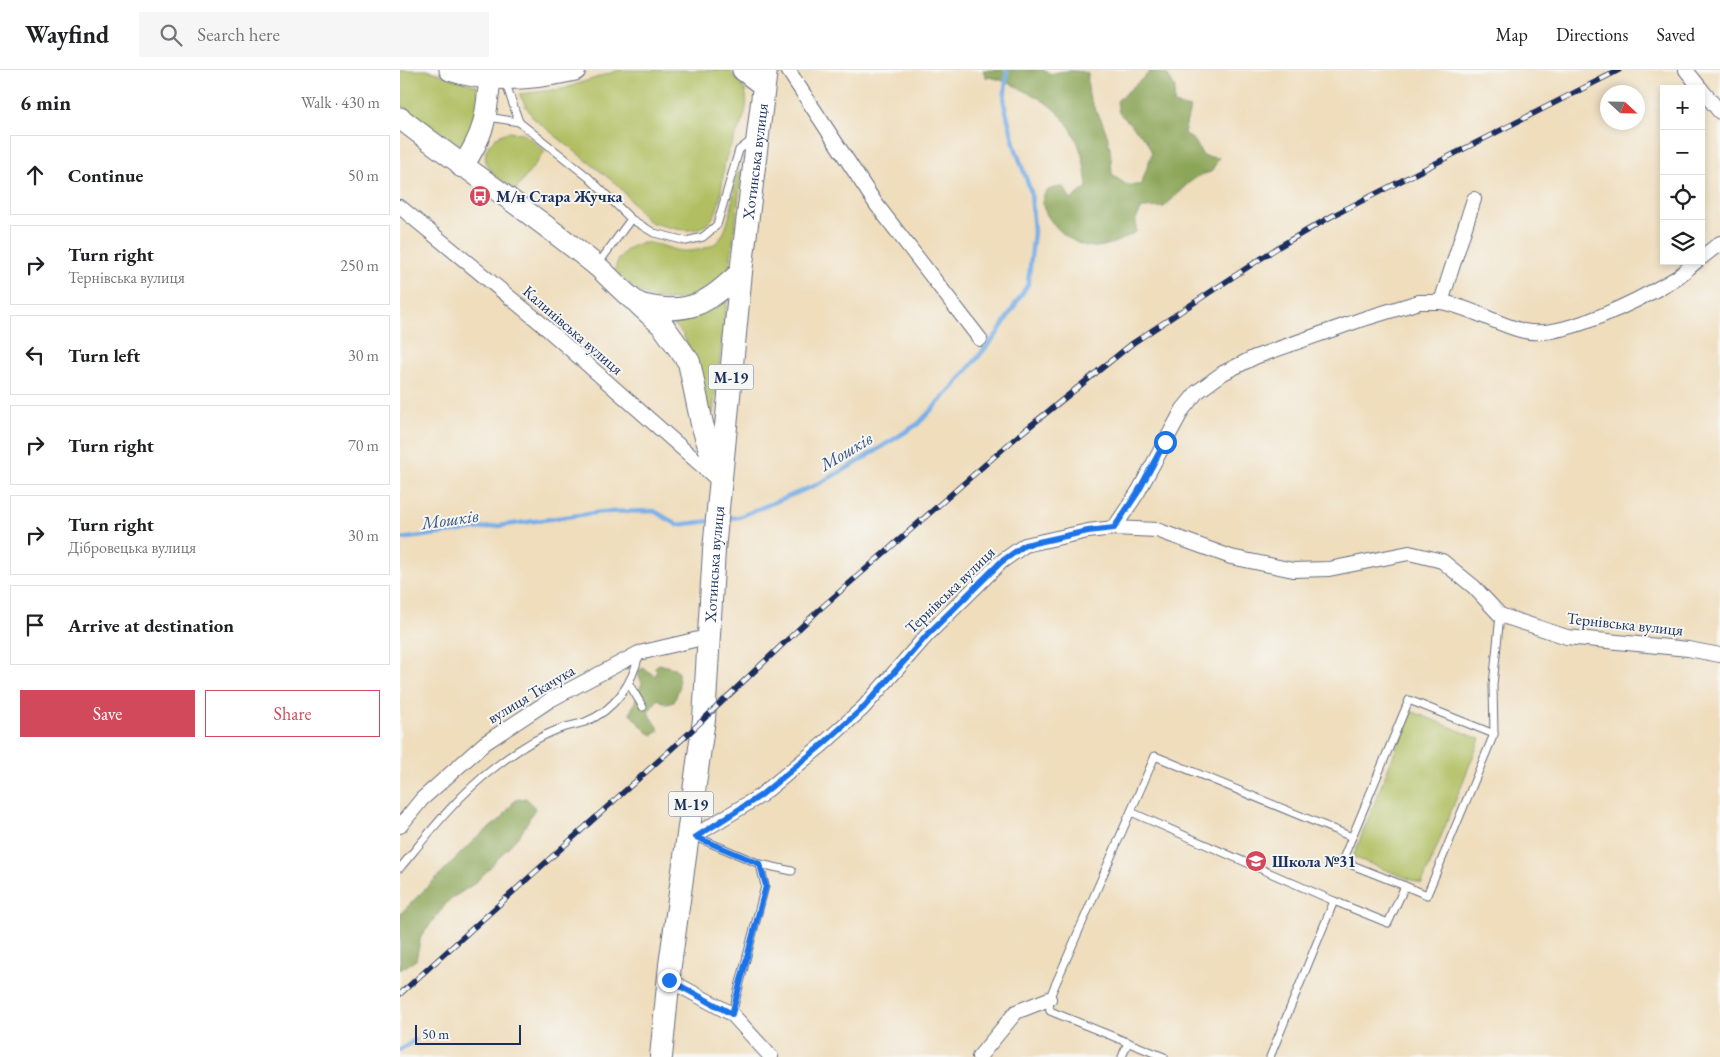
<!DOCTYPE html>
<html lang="en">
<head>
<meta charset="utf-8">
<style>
	body { margin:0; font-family:"EB Garamond",serif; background:#f6f6f6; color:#202124 }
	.controls { position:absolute; right:15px; top:15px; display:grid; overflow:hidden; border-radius:0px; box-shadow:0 2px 8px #0003 }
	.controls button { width:45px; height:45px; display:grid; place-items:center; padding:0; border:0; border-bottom:1px solid #e0e0e0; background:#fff; color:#202124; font:25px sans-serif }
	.compass { position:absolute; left:1200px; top:15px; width:45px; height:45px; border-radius:50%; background:#fff; box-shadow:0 2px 8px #0003; rotate:112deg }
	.scale { position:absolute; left:15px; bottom:12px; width:106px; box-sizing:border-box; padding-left:5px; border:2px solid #1b2f5e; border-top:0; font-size:14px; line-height:18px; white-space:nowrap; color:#1b2f5e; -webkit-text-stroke:4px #f6f6f2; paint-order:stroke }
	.stop { position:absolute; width:15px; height:15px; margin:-11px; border:4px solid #1a73e8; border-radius:50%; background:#fff }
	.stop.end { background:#1a73e8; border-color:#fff; box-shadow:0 1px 5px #0008 }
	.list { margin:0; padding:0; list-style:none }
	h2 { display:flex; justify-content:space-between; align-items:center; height:65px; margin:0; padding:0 20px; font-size:21px }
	h2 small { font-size:16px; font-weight:400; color:#757577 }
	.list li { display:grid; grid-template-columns:32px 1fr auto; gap:15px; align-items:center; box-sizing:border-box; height:80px; margin:0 10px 10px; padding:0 10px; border:1px solid #e0e0e0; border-radius:0px }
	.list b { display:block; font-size:19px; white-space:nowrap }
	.list p { margin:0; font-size:16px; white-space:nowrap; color:#757577 }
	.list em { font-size:16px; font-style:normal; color:#757577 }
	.actions { display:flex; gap:10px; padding:15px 20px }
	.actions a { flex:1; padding:11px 0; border:1px solid #d1495b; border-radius:0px; text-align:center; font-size:18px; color:#d1495b }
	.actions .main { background:#d1495b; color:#fff }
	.icon { flex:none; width:28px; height:28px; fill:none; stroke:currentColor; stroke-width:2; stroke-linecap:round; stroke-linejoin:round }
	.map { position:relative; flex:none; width:1320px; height:987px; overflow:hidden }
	header { display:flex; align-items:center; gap:30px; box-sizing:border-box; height:70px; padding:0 25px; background:#fff; border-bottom:1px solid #e0e0e0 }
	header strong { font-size:24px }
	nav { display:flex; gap:28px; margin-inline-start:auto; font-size:18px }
	.search { width:350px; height:45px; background:#f6f6f6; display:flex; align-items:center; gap:12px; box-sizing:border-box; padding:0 18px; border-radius:0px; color:#757577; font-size:19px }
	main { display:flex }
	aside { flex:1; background:#fff }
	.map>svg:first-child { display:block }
	.green { fill:#b1bf62; stroke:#667760 }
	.forest { fill:#8ca658; stroke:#546a5b }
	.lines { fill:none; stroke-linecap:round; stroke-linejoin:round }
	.stream { stroke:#78afe7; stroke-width:4.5 }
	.service-casing { stroke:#656c7f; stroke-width:9 }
	.minor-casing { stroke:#656c7f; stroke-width:16 }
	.primary-casing { stroke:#656c7f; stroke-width:23 }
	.trunk-casing { stroke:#656c7f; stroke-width:24 }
	.service { stroke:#fff; stroke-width:7 }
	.minor { stroke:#fff; stroke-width:14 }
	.primary { stroke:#fff; stroke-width:21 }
	.trunk { stroke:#fff; stroke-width:22 }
	.rail-casing { stroke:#1b2f5e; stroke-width:5.5 }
	.rail { stroke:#f6f6f2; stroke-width:4; stroke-dasharray:11; stroke-linecap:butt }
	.route { stroke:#1a73e8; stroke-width:6 }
	.labels { text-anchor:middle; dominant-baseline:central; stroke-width:4; stroke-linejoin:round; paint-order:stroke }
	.shield { fill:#f6f6f2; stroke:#5d6b8a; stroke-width:1 }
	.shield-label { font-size:15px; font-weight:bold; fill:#1b2f5e }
	.street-label { font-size:16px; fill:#1b2f5e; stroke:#f6f6f2 }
	.poi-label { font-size:16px; font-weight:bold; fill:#1b2f5e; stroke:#f6f6f2; text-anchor:start }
	.water-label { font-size:18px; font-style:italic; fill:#375587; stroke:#f6f6f2 }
</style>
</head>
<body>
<header>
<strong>Wayfind</strong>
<div class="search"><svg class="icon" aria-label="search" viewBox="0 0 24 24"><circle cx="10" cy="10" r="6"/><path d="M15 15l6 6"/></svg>Search here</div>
<nav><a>Map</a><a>Directions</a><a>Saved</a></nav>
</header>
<main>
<aside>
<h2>6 min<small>Walk · 430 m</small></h2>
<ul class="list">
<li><svg class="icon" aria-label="ahead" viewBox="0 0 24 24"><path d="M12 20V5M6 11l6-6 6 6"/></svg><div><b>Continue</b></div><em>50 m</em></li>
<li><svg class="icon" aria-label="right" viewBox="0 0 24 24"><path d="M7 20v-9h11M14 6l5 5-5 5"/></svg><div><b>Turn right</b><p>Тернівська вулиця</p></div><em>250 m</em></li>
<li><svg class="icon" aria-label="left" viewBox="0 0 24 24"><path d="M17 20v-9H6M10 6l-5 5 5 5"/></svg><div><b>Turn left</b></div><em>30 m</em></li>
<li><svg class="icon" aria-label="right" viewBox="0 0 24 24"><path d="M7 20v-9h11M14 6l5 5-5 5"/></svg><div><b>Turn right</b></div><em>70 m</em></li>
<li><svg class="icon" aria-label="right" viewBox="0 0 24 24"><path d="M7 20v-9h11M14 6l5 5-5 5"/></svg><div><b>Turn right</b><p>Дібровецька вулиця</p></div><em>30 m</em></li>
<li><svg class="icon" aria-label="arrive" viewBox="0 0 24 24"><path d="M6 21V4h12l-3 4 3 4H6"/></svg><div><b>Arrive at destination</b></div></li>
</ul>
<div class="actions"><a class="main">Save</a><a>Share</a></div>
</aside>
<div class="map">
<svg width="1320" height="987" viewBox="0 0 1320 987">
	<rect width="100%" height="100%" fill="#f6f6f2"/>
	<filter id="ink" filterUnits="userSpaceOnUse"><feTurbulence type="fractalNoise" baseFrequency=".02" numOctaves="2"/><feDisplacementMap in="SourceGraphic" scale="10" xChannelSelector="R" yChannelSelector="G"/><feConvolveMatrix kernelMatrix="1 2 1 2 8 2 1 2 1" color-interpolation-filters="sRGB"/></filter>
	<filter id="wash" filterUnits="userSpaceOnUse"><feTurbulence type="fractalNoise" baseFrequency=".0096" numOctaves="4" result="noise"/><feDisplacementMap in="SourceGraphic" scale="20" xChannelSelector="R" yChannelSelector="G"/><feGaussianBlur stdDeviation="1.12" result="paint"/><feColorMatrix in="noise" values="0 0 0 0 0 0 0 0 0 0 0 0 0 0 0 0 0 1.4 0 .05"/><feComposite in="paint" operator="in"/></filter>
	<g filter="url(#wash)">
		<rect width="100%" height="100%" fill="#efddbc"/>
		<g class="green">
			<polygon points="0,0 27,0 77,16 79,30 66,77 60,78 0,33"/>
			<path d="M219,0h110c5,6 13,14 16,21 8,26 -18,51 -21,76 -4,35 -4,72 -52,61 -7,-2 -15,-3 -22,-6 -6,-3 -26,-32 -35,-39l-82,-65 -14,-24 44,-5z"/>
			<path d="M109,62l14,1 22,18 -29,39c-8,-5 -17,-10 -23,-17 -17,-17 -3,-37 16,-41z"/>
			<path d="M337,102h5l-12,94c-17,25 -47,39 -78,32 -14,-4 -27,-17 -37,-28 3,-18 21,-31 40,-26 8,1 17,6 26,7 11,1 27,-2 36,-9 14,-12 16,-52 20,-70z"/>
			<polygon points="328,224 313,343 305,340 294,290 283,264 266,247"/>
			<polygon points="1011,641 1080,669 1022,814 953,787"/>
		</g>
		<g class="forest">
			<path d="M583,0h60l8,4c13,-4 24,-4 37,-1 -2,34 9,32 18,59 5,14 5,29 6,43l15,10h14l11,-32 -6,-13 -27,-27 -2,-12 34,-30 16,3 8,14 -1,16 16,4 -6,25 11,8 8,15 16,2 -8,14c-21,4 -31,21 -47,35l-22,1 -6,11v13c-13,7 -25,14 -40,15 -32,3 -83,-60 -32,-60l7,13 16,-13c-4,-49 -20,-77 -64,-97 -12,-6 -23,-12 -37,-13z"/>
			<path d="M259,594l15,4 4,3 1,17 -5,14 -7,2 -9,-5 -10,13c3,8 9,10 11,19l-6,4 -6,-3 -17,-18 12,-31 -5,-11 6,-4 12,8 2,-5 -3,-3z"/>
			<polygon points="126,728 135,738 122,762 86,802 74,814 49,830 21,866 16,890 0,900 0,844 74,770 102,748 115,730"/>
		</g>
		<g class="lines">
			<g class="stream">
				<polyline points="323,449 339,447 416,415 453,395 518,354 555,315 597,264 628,214 634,162 631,122 615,77 604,33 607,0"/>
				<polyline points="0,469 202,442 254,441 278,455 310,451"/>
				<polyline points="0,980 15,970"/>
			</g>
		</g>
	</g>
	<g filter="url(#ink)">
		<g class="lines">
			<g class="service-casing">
				<g id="service">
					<polyline points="105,11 119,52 188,107 231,149 254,163 286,171 303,167 317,155 339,80 352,70"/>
					<polyline points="88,47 119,52"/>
					<polyline points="198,194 231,149"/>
					<polyline points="229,614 243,637"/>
					<polyline points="1094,664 1093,615 1100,545"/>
					<polyline points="731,742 934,831"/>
					<polyline points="296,767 360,794 392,801"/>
					<polyline points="952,767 942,791 1005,816"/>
					<path d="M0,798c29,-35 57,-72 94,-100 19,-15 41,-30 65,-39 8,-3 17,-4 26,-7 29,-11 48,-39 54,-68"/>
					<polyline points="332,944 365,816 360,794"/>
					<polyline points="722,987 728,972"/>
					<polyline points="764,987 650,941 649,929 755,686 952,767 1009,630 1094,664 1027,825 1005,816 988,853 934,831 870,987"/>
				</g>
			</g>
			<g class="minor-casing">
				<g id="minor">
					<polyline points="388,0 476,134 580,269"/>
					<polyline points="1286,0 1301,19"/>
					<polyline points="1301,19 1320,42"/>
					<polyline points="0,137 136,249 318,410"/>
					<polyline points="1301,188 1320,173"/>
					<path d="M1041,232c30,5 54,22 83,29 38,9 115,-31 149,-51 9,-5 16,-13 24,-19"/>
					<polyline points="714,458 738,422 783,339 797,322 823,303 855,287 960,250 1019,232 1041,232 1074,129"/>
					<polyline points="0,756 22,729 85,673 150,630 239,583 307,567"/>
					<polyline points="286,771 360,726 422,675 463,638 528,564 601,492 625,475 688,461 714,458 757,460 831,487 893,500 929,499 1009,483 1026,487 1042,491 1074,517 1100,545 1167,567 1288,579 1320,585"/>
					<polyline points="269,910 332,944 371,987"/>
					<polyline points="579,987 616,942 649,929"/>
				</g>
			</g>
			<g class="primary-casing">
				<g id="primary">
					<path d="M50,0c40,14 85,9 125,0"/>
					<polyline points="343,0 364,16"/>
					<path d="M0,48c65,51 134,96 197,148 11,9 34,36 46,39 47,11 64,-2 98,-33"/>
					<path d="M62,97c23,-34 24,-49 28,-89"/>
				</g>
			</g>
			<g class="trunk-casing">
				<g id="trunk">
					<polyline points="240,235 263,256 289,292 302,354 317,402"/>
					<path id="s1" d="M261,987l9,-92 34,-246 10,-169 27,-278 25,-202"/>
				</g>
			</g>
			<use href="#service" class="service"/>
			<use href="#minor" class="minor"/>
			<use href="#primary" class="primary"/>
			<use href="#trunk" class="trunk"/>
			<g class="rail-casing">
				<polyline id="rail" points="0,924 288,664 420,539 619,365 733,273 880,176 932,146 1219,0"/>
			</g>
			<use href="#rail" class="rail"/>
		</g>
	</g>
	<g class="lines" filter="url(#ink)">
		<polyline class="route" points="269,910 332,944 366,816 360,794 296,767 360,726 422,675 463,638 528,564 601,492 625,475 688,461 714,458 738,422 765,372"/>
	</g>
	<defs>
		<g id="bus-disc" transform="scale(1.125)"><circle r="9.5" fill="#d1495b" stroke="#f6f6f2"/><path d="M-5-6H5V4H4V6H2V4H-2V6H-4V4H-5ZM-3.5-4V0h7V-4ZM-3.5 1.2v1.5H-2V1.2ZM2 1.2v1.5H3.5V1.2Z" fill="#fff"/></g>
		<g id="school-disc" transform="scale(1.125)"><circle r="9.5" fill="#d1495b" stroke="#f6f6f2"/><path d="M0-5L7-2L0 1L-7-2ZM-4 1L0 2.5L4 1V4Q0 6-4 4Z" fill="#fff"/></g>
	</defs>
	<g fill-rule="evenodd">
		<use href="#bus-disc" x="80" y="126"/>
		<use href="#school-disc" x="856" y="791"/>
	</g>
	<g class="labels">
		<g class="shield">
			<rect x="308.5" y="294.5" width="45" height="25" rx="4"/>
			<rect x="268.5" y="721.5" width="45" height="25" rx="4"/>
		</g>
		<g class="shield-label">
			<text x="331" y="307">М-19</text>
			<text x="291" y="734">М-19</text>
		</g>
		<g class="street-label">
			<text stroke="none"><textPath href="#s1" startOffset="901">Хотинська вулиця</textPath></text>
			<text transform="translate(173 260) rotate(41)">Калинівська вулиця</text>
			<text stroke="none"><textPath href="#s1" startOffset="496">Хотинська вулиця</textPath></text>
			<text transform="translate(550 520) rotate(-44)">Тернівська вулиця</text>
			<text transform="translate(1225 554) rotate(6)">Тернівська вулиця</text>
			<text transform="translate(131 624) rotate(-31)">вулиця Ткачука</text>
		</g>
		<g class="poi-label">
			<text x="96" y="126">М/н Стара Жучка</text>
			<text x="872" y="791">Школа №31</text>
		</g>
		<g class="water-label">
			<text transform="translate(446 381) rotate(-31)">Мошків</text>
			<text transform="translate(50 449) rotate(-8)">Мошків</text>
		</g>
	</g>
</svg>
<div class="controls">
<button>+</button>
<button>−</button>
<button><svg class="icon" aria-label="locate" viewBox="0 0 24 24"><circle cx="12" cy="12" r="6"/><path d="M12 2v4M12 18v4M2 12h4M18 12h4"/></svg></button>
<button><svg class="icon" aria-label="layers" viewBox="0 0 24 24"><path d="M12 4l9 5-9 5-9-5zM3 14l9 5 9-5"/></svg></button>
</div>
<svg class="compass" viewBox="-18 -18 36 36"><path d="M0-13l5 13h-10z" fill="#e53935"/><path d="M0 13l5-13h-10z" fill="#757577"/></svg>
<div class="scale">50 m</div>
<div class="stop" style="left:765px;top:372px"></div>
<div class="stop end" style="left:269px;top:910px"></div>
</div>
</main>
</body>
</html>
